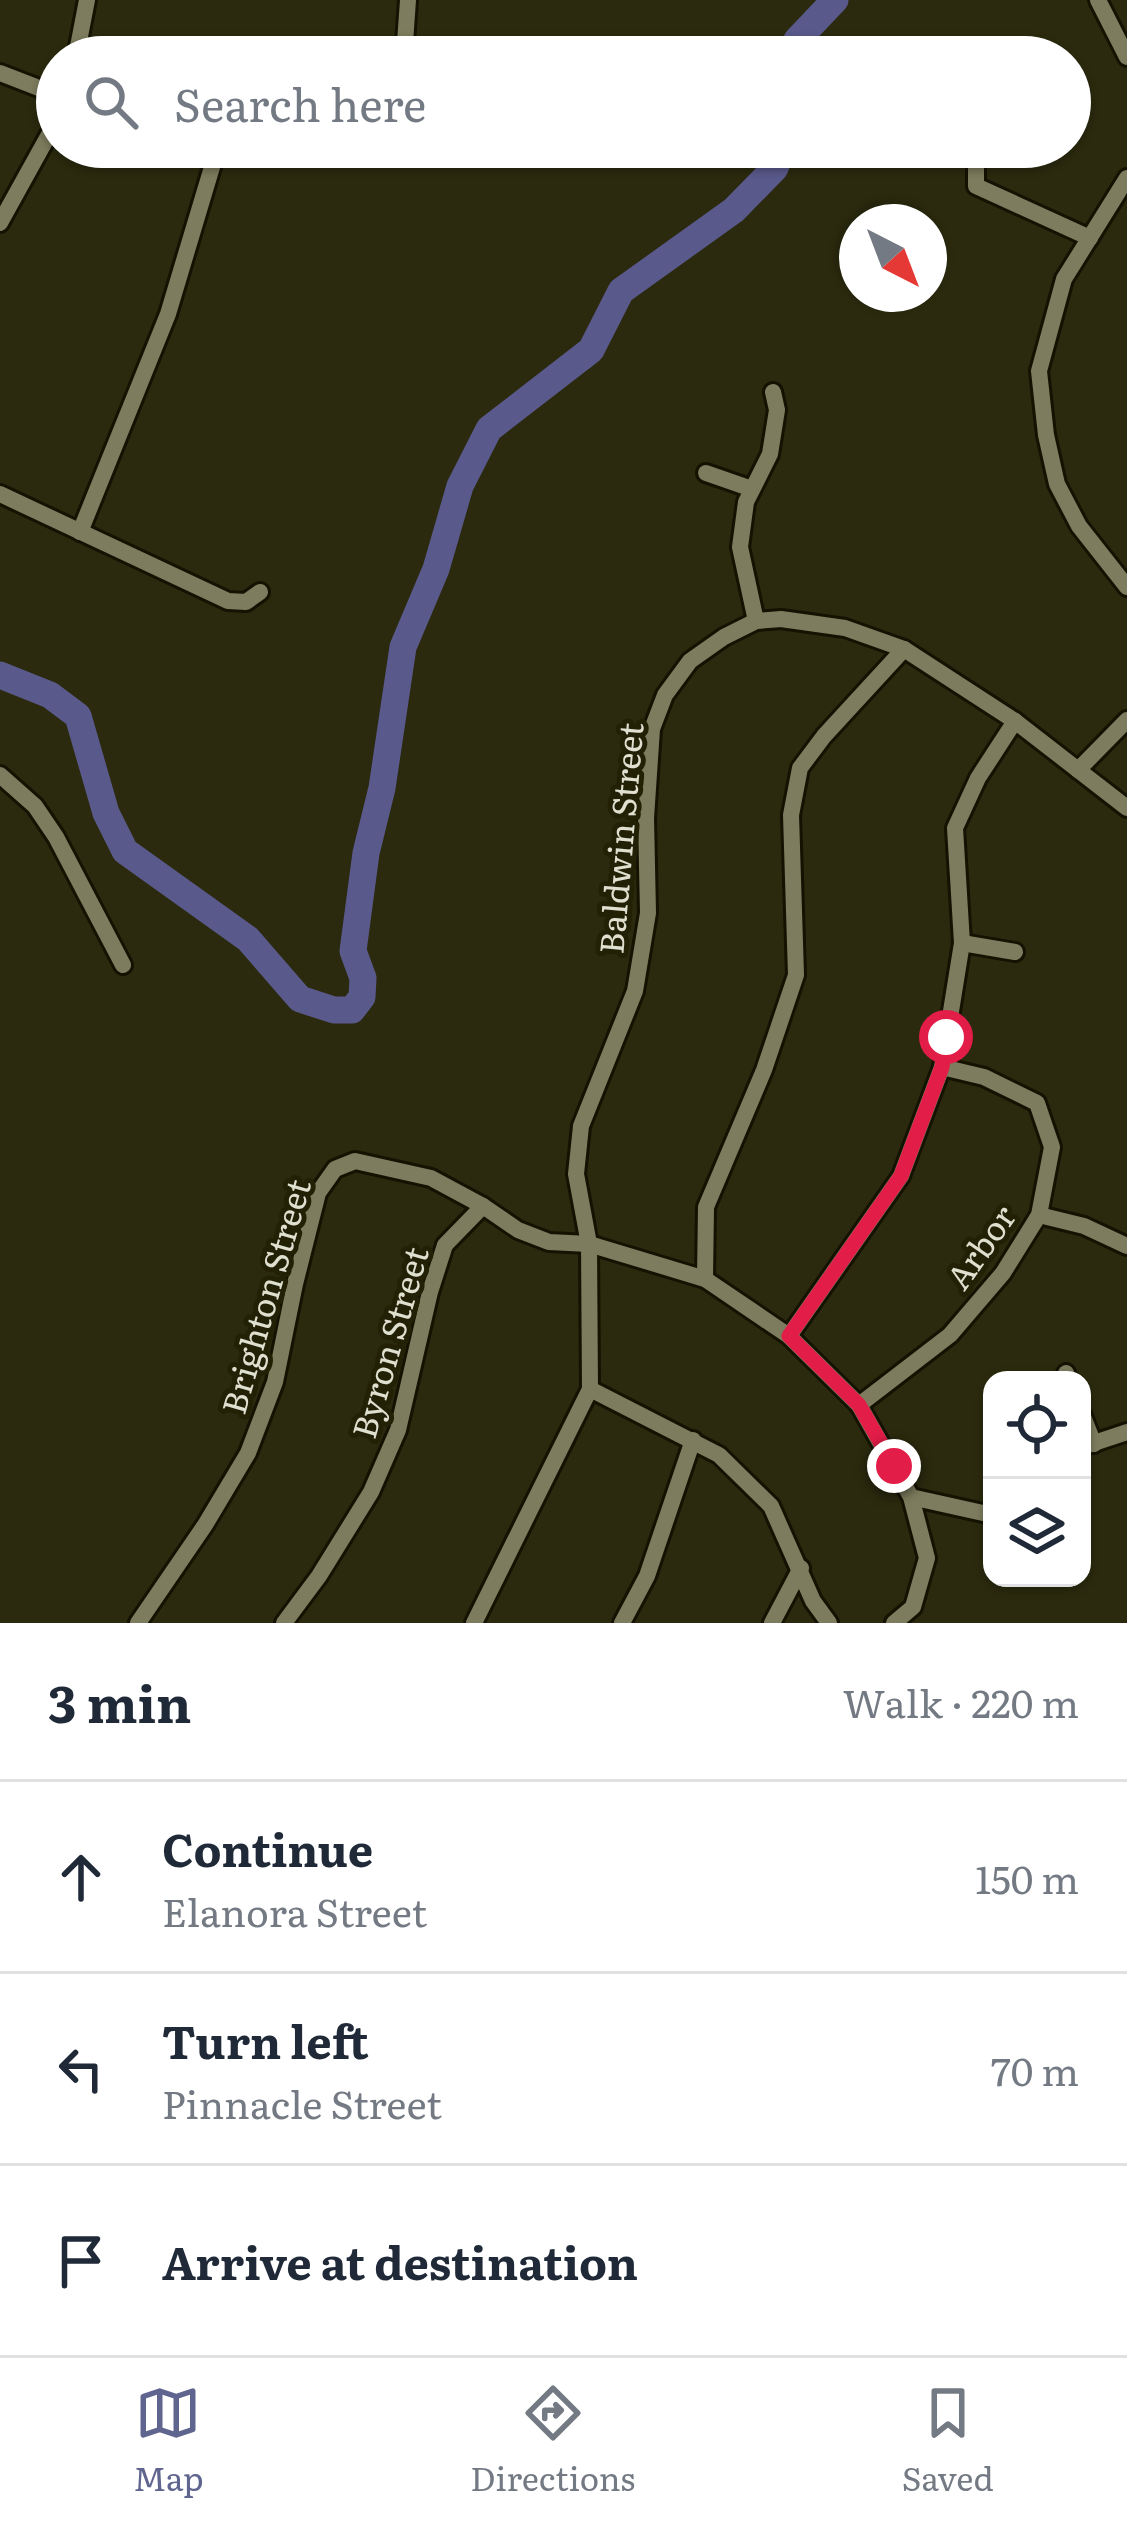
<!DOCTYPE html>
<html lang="en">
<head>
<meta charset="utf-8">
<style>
	body { margin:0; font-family:Literata,serif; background:#f6f6f7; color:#1f2937 }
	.controls { position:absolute; right:36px; bottom:36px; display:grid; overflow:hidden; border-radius:24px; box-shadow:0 3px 9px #0004 }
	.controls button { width:108px; height:108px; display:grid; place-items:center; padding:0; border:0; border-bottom:3px solid #e0e1e3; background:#fff; color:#1f2937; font:60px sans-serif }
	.compass { position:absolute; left:839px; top:204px; width:108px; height:108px; border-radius:50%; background:#fff; box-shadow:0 3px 9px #0004; rotate:138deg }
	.stop { position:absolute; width:36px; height:36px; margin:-27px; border:9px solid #e11d48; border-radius:50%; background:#fff }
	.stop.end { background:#e11d48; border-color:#fff; box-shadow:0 3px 12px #0008 }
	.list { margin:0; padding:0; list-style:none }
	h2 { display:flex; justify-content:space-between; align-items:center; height:156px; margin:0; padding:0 48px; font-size:51px }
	h2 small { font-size:39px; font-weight:400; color:#747a83 }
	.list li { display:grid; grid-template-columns:78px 1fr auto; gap:36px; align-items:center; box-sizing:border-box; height:192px; padding:0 48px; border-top:3px solid #e0e1e3 }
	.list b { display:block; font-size:45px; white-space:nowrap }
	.list p { margin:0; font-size:39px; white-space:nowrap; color:#747a83 }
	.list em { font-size:39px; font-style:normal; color:#747a83 }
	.icon { flex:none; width:66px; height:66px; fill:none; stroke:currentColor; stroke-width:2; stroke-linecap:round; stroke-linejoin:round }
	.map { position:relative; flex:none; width:1127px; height:1623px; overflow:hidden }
	.search { position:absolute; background:#fff; box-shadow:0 3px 9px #0004; left:36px; right:36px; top:36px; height:132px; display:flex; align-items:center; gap:30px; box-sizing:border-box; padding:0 42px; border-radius:66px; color:#747a83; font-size:45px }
	.sheet { height:732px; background:#fff }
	nav { display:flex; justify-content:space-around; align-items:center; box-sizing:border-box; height:168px; border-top:3px solid #e0e1e3; background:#fff; font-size:33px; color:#747a83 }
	nav a { display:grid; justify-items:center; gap:6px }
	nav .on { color:#5f658f }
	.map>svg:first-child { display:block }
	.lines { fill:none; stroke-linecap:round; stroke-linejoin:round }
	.river { stroke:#5a598c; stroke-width:27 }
	.minor-casing { stroke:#141200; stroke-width:22 }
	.minor { stroke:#7d7c5e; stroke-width:16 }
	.route { stroke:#e11d48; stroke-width:15 }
	.labels { text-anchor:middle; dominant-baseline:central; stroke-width:10; stroke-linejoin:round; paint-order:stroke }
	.street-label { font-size:33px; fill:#e0e0d0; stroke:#222005 }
</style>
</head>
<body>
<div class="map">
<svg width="1127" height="1623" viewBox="0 0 1127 1623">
	<rect width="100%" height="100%" fill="#2b2a0e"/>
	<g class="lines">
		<g class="river">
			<polyline points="793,57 797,40 835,0"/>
			<polyline points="0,675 50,695 78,716 106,813 125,851 248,939 300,999 334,1010 352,1010 362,997 363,978 353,951 366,853 382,788 403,647 436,569 460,486 489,429 591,350 621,291 734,210 775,168 783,147"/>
		</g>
		<g class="minor-casing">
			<g id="minor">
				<polyline points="1098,0 1127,57"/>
				<polyline points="76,57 87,0"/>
				<polyline points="404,57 408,0"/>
				<polyline points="0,73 57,95"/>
				<polyline points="980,147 976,158 976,186 1090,238"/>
				<polyline points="1127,178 1064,279 1039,371 1046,435 1057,484 1079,526 1127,587"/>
				<polyline points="0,223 57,120"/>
				<polyline points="706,473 752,489"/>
				<polyline points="0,494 228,601 246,602 260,592"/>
				<polyline points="80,532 168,314 218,147"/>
				<polyline points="756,621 740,547 746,502 770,454 777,410 773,392"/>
				<polyline points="1078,770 1127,720"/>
				<polyline points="0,775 35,806 56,837 123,965"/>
				<polyline points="962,943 1015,952"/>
				<polyline points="1039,1215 1084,1226 1127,1246"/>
				<polyline points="705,1279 706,1207 764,1070 796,975 791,815 800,768 824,736 904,649"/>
				<polyline points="789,1336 901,1176 942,1067 962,943 955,828 978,778 1015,721"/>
				<polyline points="1066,1373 1069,1380"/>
				<polyline points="590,1389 719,1455 771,1506 813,1601 829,1623"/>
				<polyline points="859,1405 950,1335 1003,1273 1039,1215 1052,1147 1037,1103 984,1077 942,1067"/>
				<polyline points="1082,1414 1094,1444"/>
				<polyline points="1082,1447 1127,1432"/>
				<polyline points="911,1497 992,1515"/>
				<polyline points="138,1623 205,1525 248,1453 275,1382 295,1284 318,1193 335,1169 355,1161 431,1178 483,1206 518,1230 549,1242 589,1244 705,1279 789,1336 859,1405 911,1497 927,1558 913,1607 894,1623"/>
				<polyline points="284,1623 319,1576 371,1492 398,1430 430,1292 445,1245 483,1206"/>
				<polyline points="474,1623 590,1389 589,1244 576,1174 581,1126 635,991 648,913 646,818 652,729 665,695 690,661 724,637 756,621 781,619 845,628 904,649 1015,721 1127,808"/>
				<polyline points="622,1623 647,1576 693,1440"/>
				<polyline points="772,1623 801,1568"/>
			</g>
		</g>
		<use href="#minor" class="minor"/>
	</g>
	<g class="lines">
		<polyline class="route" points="894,1466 859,1405 789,1336 901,1176 942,1067 946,1037"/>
	</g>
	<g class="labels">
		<g class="street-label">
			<text transform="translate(619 838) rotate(-85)">Baldwin Street</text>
			<text transform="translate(979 1246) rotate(-55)">Arbor</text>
			<text transform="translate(264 1296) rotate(-74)">Brighton Street</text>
			<text transform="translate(388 1342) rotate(-74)">Byron Street</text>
		</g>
	</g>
</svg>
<div class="controls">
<button><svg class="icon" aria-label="locate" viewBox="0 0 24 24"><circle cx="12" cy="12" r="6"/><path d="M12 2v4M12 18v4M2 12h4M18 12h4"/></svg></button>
<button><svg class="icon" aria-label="layers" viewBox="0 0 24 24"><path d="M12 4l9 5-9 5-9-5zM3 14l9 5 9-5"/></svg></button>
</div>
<svg class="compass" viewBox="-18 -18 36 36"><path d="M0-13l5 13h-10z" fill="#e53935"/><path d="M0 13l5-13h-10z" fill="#747a83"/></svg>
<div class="stop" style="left:946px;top:1037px"></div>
<div class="stop end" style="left:894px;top:1466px"></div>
<div class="search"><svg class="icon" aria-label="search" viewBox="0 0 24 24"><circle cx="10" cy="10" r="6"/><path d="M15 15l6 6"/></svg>Search here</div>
</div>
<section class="sheet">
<h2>3 min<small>Walk · 220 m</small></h2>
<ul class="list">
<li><svg class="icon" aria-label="ahead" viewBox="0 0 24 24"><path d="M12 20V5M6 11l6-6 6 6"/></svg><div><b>Continue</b><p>Elanora Street</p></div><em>150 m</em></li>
<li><svg class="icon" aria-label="left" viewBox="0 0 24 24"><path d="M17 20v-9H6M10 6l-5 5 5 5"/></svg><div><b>Turn left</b><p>Pinnacle Street</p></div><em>70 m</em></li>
<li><svg class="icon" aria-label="arrive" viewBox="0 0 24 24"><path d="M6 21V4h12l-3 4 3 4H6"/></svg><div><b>Arrive at destination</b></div></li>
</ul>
</section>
<nav>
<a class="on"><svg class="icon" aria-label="map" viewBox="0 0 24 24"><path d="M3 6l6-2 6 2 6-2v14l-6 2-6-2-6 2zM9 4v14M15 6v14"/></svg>Map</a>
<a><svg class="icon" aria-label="directions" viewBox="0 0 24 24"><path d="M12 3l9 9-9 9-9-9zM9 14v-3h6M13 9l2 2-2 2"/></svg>Directions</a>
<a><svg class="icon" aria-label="saved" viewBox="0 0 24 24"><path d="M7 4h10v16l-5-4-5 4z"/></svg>Saved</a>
</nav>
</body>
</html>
